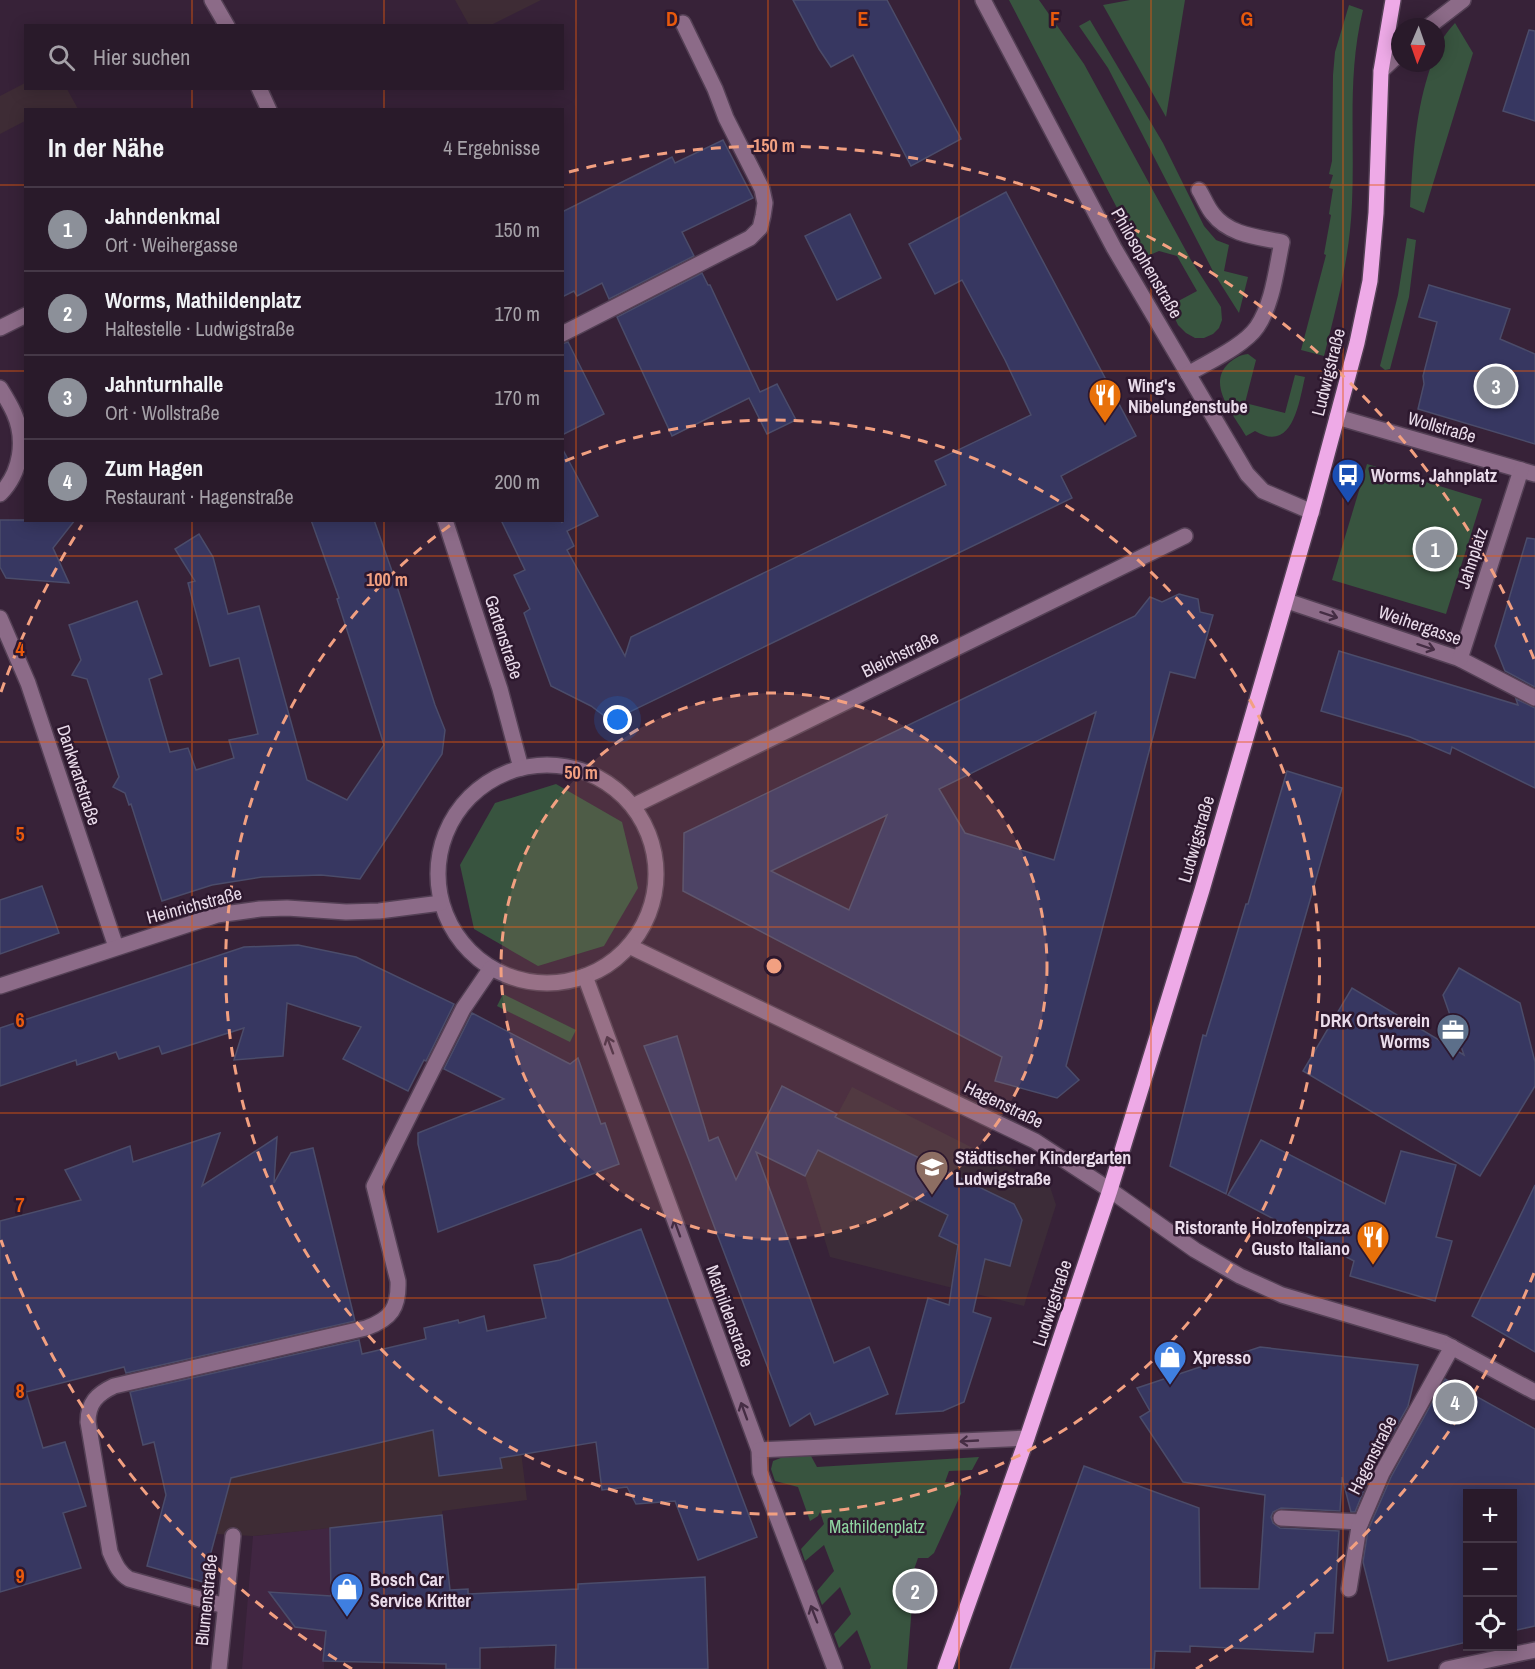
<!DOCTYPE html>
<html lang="de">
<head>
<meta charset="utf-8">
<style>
	body { margin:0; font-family:"Archivo Narrow",sans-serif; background:#312332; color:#f1f3f6 }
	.controls { position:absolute; right:18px; bottom:18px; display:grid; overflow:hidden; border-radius:0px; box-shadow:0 3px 15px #0003 }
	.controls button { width:54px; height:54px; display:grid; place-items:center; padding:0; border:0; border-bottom:2px solid #453847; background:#291a2a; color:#f1f3f6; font:30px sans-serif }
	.compass { position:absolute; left:1391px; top:18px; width:54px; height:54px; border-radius:50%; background:#291a2a; box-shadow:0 3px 15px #0003; rotate:182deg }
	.you { position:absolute; left:618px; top:720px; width:21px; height:21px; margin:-15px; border:4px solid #fff; border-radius:50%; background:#1a73e8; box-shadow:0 0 0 9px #1a73e833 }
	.badge { display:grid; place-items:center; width:39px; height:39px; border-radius:50%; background:#8c9099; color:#fff; font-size:20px; font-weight:700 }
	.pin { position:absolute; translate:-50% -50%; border:3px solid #fff; box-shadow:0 2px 6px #0006 }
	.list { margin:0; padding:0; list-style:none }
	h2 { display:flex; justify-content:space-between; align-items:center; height:78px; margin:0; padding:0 24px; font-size:26px }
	h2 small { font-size:20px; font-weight:400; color:#a5a1a8 }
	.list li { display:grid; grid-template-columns:39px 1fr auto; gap:18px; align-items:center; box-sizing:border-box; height:84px; padding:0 24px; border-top:2px solid #453847 }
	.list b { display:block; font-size:22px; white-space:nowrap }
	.list p { margin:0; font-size:20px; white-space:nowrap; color:#a5a1a8 }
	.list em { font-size:20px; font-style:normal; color:#a5a1a8 }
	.icon { flex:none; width:33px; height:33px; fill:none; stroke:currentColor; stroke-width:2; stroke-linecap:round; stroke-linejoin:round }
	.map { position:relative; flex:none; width:1535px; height:1669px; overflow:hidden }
	.search { position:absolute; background:#291a2a; box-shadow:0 3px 15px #0003; left:24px; top:24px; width:540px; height:66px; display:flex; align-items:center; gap:15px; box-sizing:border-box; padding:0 21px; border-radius:0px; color:#a5a1a8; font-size:22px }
	.panel { position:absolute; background:#291a2a; box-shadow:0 3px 15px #0003; left:24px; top:108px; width:540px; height:414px; border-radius:0px }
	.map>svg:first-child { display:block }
	.built { fill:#412642 }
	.industrial { fill:#3e2c35 }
	.education { fill:#3c2c38 }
	.green { fill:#38543f }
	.building { fill:#373761; stroke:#4b4c6a; stroke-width:1.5; fill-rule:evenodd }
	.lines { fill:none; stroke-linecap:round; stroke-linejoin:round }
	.minor-casing { stroke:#544055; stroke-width:18 }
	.major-casing { stroke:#544055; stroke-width:18 }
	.minor { stroke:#8c6b88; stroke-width:15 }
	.major { stroke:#eeaae7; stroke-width:15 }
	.oneway { stroke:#452d44 }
	.grid { fill:none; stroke:#e8590c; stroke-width:1.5; stroke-opacity:0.55 }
	.ring { fill:none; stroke:#f2a081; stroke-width:3; stroke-dasharray:10 8 }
	.labels { text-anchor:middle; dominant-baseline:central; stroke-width:5; stroke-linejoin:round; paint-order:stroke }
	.street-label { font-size:18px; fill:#eadceb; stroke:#2d182e }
	.poi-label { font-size:18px; font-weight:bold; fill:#eadceb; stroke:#2d182e; text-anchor:start }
	.park-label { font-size:18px; fill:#8fd5a1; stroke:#2d182e }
	.grid-label { font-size:20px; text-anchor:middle; font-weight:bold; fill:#e8590c; stroke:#2d182e; stroke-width:5; stroke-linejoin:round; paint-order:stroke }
	.centre { fill:#f2a081; stroke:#2d182e; stroke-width:3 }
	.ring-label { font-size:18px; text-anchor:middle; font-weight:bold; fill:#f2a081; stroke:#2d182e; stroke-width:5; stroke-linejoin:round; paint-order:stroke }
</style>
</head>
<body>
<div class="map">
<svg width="1535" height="1669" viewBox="0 0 1535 1669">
	<rect width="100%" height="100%" fill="#372238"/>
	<polygon class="built" points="442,1515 450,1590 324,1661 324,1669 242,1669 253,1536"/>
	<g class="industrial">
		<polygon points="455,0 541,0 489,26 469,25"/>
		<polygon points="25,83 26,88 67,89 78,109 26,110 25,121 0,134 0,96"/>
		<polygon points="516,1411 527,1500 442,1511 442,1515 330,1528 253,1536 216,1534 205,1430"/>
	</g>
	<polygon class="education" points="852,1087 1050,1187 1056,1205 1024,1306 830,1257 805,1176"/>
	<g class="green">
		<polygon points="1009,0 1039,0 1084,64 1191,260 1221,307 1222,320 1219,328 1213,334 1204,338 1195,338 1186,333 1178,325 1169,306 1197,291 1177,256 1159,251 1143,258"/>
		<polygon points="1130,0 1185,0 1166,117 1103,5"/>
		<path d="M1349,5l14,5c-16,64 -8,128 -11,193 -2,53 -15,102 -28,153l-23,-6 25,-95 -2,-1 7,-39 -2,-1 4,-25 -4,-1 4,-13 -4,-1 3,-13 1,-86 2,-23z"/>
		<polygon points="1090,20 1163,143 1204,226 1216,240 1229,245 1224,271 1248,277 1239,313 1215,275 1108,68 1079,26"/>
		<path d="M1455,23l18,30 -49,160 -14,-6c3,-50 5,-97 22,-144h4c0,-17 8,-28 19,-40z"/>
		<polygon points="1407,238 1416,240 1409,297 1390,369 1385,370 1380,366 1398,295"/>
		<path d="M1248,354l8,6 -11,43 40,10 10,-38 10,2c-6,25 -12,77 -50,54l-9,5c-11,-20 -39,-50 -19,-71 6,-6 12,-10 21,-11z"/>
		<polygon points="1367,464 1482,499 1446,614 1332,580"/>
		<polygon points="556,784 622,822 638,888 604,946 538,966 474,929 460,865 495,803"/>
		<polygon points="503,994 576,1030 570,1042 497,1006"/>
		<polygon points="811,1456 817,1467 979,1457 972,1470 949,1471 945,1482 960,1483 961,1494 934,1553 928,1558 918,1558 903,1601 912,1605 907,1669 870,1669 871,1667 857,1630 839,1648 834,1634 851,1614 840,1587 822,1605 817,1591 834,1571 824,1545 805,1561 801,1549 824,1524 820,1512 818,1516 810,1521 798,1487 775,1481 771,1469 773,1461 783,1457"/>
	</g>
	<g class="building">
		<polygon points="793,0 887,0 961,139 911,166 853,55 831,67 819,49"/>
		<polygon points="1529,30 1535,31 1535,121 1503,111"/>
		<polygon points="723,140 753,198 682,232 694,256 609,299 602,283 577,296 574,291 562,297 562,212 672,157 675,163"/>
		<polygon points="1006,192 1136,436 1061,476 1072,498 611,721 591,706 551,686 524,613 530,609 514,575 525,570 501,520 561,520 562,523 562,448 598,516 567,531 574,546 567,550 625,656 631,637 946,485 935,461 1031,415 1005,360 962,280 935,294 909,244"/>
		<polygon points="850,214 881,278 837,300 805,236"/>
		<polygon points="702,273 708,285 710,285 760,392 777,384 796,420 767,434 749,398 672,436 617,317"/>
		<polygon points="1429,285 1510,309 1500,339 1535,354 1535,444 1418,409 1424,384 1423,376 1437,322 1419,317"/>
		<polygon points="568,342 604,414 562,435 562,344"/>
		<polygon points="0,520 75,520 53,548 69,583 6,578 0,567"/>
		<polygon points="311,520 374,520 393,574 435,705 445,730 442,754 360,879 321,875 262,877 212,885 162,901 131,804 129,805 125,793 113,787 119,777 87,679 72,675 81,660 69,625 137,601 162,674 149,679 170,752 188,748 196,770 234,758 229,740 258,734 239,658 210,666 188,583 195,581 175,549 199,534 213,557 228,614 259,606 307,780 347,800 384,745 337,599 339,598"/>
		<polygon points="1527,538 1535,539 1535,687 1505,671 1495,646"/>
		<path d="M1179,594l19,5 2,13 13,3 -18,63 -25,-6 -104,394 13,14 -22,18 -62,-17 7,-24 -319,-166 1,-58 451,-217 15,-19 12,5zM1096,712l-42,148 -89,-27 -26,-44zM887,815l-38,95 -78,-39z"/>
		<polygon points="1339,651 1518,705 1516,699 1535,708 1535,788 1452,747 1450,754 1410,737 1321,711"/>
		<polygon points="1287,771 1342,788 1226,1194 1170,1166 1203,1035 1206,1036 1246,904 1248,904"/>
		<polygon points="42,886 59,933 0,954 0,900"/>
		<polygon points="298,945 356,957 454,1004 426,1061 424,1060 408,1091 343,1059 361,1027 287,1003 283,1056 234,1060 244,1028 162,1054 159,1046 119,1059 116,1052 77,1065 76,1060 0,1086 0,1028 244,947"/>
		<polygon points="1459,968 1520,1003 1535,1062 1535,1086 1480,1176 1303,1071 1352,988 1464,1055 1443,995"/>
		<polygon points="472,1013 570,1064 578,1058 601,1124 605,1123 619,1164 438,1232 418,1144 418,1133 504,1099 444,1069"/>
		<polygon points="677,1036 709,1141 718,1137 736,1180 782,1086 837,1114 835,1117 1014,1204 1022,1220 1010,1266 985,1259 973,1312 991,1318 964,1402 943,1411 896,1414 928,1298 949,1305 958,1245 939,1236 948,1215 818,1150 805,1176 756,1152 834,1363 869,1347 888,1394 815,1425 810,1413 790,1426 689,1160 644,1046"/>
		<polygon points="220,1133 202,1186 277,1137 274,1183 291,1153 313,1148 355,1321 126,1373 124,1367 26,1392 43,1448 65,1442 86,1506 63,1513 81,1568 0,1592 0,1221 81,1200 65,1170 130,1146 133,1162"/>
		<polygon points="1261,1140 1385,1204 1401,1151 1456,1165 1436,1237 1452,1241 1435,1301 1350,1276 1354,1261 1228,1195"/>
		<polygon points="1535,1185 1535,1352 1472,1316"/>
		<polygon points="641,1229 757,1537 698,1560 675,1501 636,1504 627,1487 602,1490 596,1442 500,1458 502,1468 439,1476 433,1430 231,1478 203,1582 147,1566 166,1495 154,1442 143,1445 130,1392 359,1340 362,1354 426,1339 424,1328 458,1320 459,1323 484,1316 487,1331 546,1318 534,1265 560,1260"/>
		<polygon points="1260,1347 1418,1365 1408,1406 1373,1468 1355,1512 1351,1512 1342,1477 1340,1511 1281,1508 1273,1512 1271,1517 1273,1523 1280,1528 1339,1531 1333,1633 1315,1633 1313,1652 1190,1646 1190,1652 1155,1651 1154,1669 1010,1669 1084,1466 1199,1508 1200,1588 1259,1589 1265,1495 1183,1482 1140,1417 1150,1411 1137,1388"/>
		<polygon points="1445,1379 1535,1429 1535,1626 1512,1631 1512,1494 1467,1494 1467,1642 1388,1661 1363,1562 1368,1530 1391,1477"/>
		<polygon points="442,1515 450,1590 468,1589 468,1594 578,1589 578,1584 705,1577 708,1669 555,1669 556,1645 480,1648 480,1669 446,1669 446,1664 323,1661 326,1631 295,1627 269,1592 331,1596 330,1528"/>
	</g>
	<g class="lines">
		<g class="minor-casing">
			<g id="minor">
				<polyline points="212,0 227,26"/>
				<polyline points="983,0 1114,248 1247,474 1263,491 1312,512"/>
				<polyline points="1428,27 1463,0"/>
				<polyline points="1381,71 1400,53"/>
				<polyline points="259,88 269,110"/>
				<polyline points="0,328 26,315"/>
				<polyline points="562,334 750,238 760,228 763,216 765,203 762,189 726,118 715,89 683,23"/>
				<path d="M1188,374c20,-12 56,-28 69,-47 16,-24 19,-57 25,-85 -24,-5 -53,-7 -69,-28 -6,-7 -9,-16 -14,-24"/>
				<path d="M0,388c5,8 10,16 14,25 12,27 7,60 -14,81"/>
				<polyline points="1337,417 1535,474"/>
				<polyline points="445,520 500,689 521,768"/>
				<polyline points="1287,601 1460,659 1535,698"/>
				<polyline points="0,618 28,683 116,947"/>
				<polyline points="1460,659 1521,470"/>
				<circle cx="547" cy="874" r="109"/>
				<polyline points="633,806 1185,536"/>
				<polyline points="629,946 1035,1141 1110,1190 1195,1250 1240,1276 1282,1295 1444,1343 1535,1392"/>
				<polyline points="585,976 759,1450 760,1472 835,1669"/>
				<polyline points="0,986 217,915 260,909 287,908 346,912 379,911 441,903"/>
				<polyline points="759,1450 1027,1438"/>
				<polyline points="1281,1518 1361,1522"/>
				<polyline points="1349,1589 1359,1527 1382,1473 1452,1347"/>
				<path d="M225,1606l-96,-27c-11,-7 -14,-16 -19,-27l-22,-130c0,-19 9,-28 26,-36l252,-58c25,-9 33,-20 32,-47l-24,-95 89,-177 28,-41"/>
				<polyline points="219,1669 233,1536"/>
				<polyline points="1447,1669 1535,1650"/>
			</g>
		</g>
		<g class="major-casing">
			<polyline id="major" points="945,1669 1027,1438 1110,1190 1202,890 1314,503 1357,343 1370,281 1376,213 1381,71 1393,0"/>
		</g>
		<use href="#minor" class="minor"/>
		<use href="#major" class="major"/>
	</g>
	<defs><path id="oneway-shaft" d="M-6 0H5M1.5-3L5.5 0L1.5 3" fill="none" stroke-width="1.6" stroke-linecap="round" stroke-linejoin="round" transform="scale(1.5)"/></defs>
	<g class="oneway">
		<use href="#oneway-shaft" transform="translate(1329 615) rotate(18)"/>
		<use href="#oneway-shaft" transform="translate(1426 647) rotate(18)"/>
		<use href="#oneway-shaft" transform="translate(610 1045) rotate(-110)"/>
		<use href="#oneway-shaft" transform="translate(677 1228) rotate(-110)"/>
		<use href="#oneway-shaft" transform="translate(744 1411) rotate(-110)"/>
		<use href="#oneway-shaft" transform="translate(969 1441) rotate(177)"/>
		<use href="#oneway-shaft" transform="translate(814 1614) rotate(-111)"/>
	</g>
	<path class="grid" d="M192,0v26M384,0v26M576,0v1669M768,0v1669M959,0v1669M1151,0v1669M1343,0v1669M192,88v22M384,88v22M0,185h26M562,185h973M0,371h26M562,371h973M192,520v1149M384,520v1149M0,556h1535M0,742h1535M0,927h1535M0,1113h1535M0,1298h1535M0,1484h1535"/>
	<circle cx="774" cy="966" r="273" fill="#f2a081" fill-opacity=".12"/>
	<g class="ring">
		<circle cx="774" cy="966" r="273"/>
		<path d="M565 461A547 547 0 1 1 456 521"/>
		<path d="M1534 1273A820 820 0 0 1 1196 1669M352 1669A820 820 0 0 1 1 1240M1 692A820 820 0 0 1 82 525M569 172A820 820 0 0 1 1534 659"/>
	</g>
	<defs>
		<g id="restaurant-pin" transform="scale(1.725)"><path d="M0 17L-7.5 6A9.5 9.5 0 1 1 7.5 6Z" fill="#e8710a" stroke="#2d182e"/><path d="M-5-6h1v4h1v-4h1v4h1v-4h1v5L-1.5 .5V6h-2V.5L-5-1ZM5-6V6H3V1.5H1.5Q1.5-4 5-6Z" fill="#fff"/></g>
		<g id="bus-pin" transform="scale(1.725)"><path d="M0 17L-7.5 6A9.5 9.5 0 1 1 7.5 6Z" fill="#1a4fb4" stroke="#2d182e"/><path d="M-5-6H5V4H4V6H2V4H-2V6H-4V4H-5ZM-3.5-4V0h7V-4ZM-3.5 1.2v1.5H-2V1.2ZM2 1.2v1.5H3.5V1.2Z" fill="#fff"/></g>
		<g id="office-pin" transform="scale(1.725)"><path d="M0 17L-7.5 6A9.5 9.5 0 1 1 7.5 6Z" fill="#5c6f8a" stroke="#2d182e"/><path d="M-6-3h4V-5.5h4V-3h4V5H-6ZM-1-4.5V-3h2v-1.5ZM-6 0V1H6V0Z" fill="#fff"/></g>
		<g id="school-pin" transform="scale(1.725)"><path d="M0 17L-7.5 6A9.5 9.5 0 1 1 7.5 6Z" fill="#8d6e63" stroke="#2d182e"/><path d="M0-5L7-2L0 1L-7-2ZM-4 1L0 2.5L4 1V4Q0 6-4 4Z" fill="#fff"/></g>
		<g id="shop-pin" transform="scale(1.725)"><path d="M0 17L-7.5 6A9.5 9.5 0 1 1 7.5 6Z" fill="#3f7fe0" stroke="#2d182e"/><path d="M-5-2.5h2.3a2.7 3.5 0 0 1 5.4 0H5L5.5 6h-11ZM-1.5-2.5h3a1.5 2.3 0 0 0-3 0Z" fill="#fff"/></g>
	</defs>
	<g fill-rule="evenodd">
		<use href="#restaurant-pin" x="1105" y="395"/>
		<use href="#bus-pin" x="1348" y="475"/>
		<use href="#office-pin" x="1453" y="1030"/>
		<use href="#school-pin" x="932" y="1167"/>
		<use href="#restaurant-pin" x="1373" y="1237"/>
		<use href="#shop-pin" x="1170" y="1357"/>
		<use href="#shop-pin" x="347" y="1589"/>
	</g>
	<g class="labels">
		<g class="street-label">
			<text transform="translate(1147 263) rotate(60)">Philosophenstraße</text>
			<text transform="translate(1328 372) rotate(-76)">Ludwigstraße</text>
			<text transform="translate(1442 427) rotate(16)">Wollstraße</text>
			<text transform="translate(1472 558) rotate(-72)">Jahnplatz</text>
			<text transform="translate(1420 625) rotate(19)">Weihergasse</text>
			<text transform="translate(504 637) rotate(72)">Gartenstraße</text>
			<text transform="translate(900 654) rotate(-26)">Bleichstraße</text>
			<text transform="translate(79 775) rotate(72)">Dankwartstraße</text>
			<text transform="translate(1196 839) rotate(-74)">Ludwigstraße</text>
			<text transform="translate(194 905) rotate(-15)">Heinrichstraße</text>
			<text transform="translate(1004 1104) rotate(26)">Hagenstraße</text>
			<text transform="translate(1052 1303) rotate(-72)">Ludwigstraße</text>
			<text transform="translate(730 1316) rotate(70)">Mathildenstraße</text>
			<text transform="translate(1372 1455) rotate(-63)">Hagenstraße</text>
			<text transform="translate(206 1600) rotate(-84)">Blumenstraße</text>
		</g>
		<g class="poi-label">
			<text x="1128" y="385">Wing's<tspan x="1128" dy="21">Nibelungenstube</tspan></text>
			<text x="1371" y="475">Worms, Jahnplatz</text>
			<text x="1430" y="1020" text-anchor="end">DRK Ortsverein<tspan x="1430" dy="21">Worms</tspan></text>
			<text x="955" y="1157">Städtischer Kindergarten<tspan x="955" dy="21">Ludwigstraße</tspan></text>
			<text x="1350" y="1227" text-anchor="end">Ristorante Holzofenpizza<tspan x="1350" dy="21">Gusto Italiano</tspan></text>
			<text x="1193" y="1357">Xpresso</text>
			<text x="370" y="1579">Bosch Car<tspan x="370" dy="21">Service Kritter</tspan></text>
		</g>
		<g class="park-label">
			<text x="877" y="1526">Mathildenplatz</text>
		</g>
	</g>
	<g class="grid-label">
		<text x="672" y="26">D</text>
		<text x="863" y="26">E</text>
		<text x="1055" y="26">F</text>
		<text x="1247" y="26">G</text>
		<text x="20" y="656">4</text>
		<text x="20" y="841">5</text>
		<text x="20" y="1027">6</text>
		<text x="20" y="1212">7</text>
		<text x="20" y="1398">8</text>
		<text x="20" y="1583">9</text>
	</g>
	<circle cx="774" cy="966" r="9" class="centre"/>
	<g class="ring-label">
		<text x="774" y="152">150 m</text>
		<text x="387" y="586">100 m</text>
		<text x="581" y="779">50 m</text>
	</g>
</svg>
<div class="controls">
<button>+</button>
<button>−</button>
<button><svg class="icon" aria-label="locate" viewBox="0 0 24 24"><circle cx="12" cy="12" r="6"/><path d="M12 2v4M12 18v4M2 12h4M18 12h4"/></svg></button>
</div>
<svg class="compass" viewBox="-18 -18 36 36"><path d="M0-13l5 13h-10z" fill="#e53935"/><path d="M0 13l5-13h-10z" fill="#a5a1a8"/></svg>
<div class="you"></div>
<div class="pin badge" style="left:1435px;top:549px">1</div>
<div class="pin badge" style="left:915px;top:1591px">2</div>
<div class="pin badge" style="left:1496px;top:386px">3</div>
<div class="pin badge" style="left:1455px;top:1402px">4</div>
<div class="search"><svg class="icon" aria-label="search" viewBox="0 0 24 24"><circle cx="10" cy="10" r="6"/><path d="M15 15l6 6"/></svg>Hier suchen</div>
<section class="panel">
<h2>In der Nähe<small>4 Ergebnisse</small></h2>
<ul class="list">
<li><span class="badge">1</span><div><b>Jahndenkmal</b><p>Ort · Weihergasse</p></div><em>150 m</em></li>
<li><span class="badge">2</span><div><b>Worms, Mathildenplatz</b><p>Haltestelle · Ludwigstraße</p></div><em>170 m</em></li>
<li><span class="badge">3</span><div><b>Jahnturnhalle</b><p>Ort · Wollstraße</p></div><em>170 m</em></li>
<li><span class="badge">4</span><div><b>Zum Hagen</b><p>Restaurant · Hagenstraße</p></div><em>200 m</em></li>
</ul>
</section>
</div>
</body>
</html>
